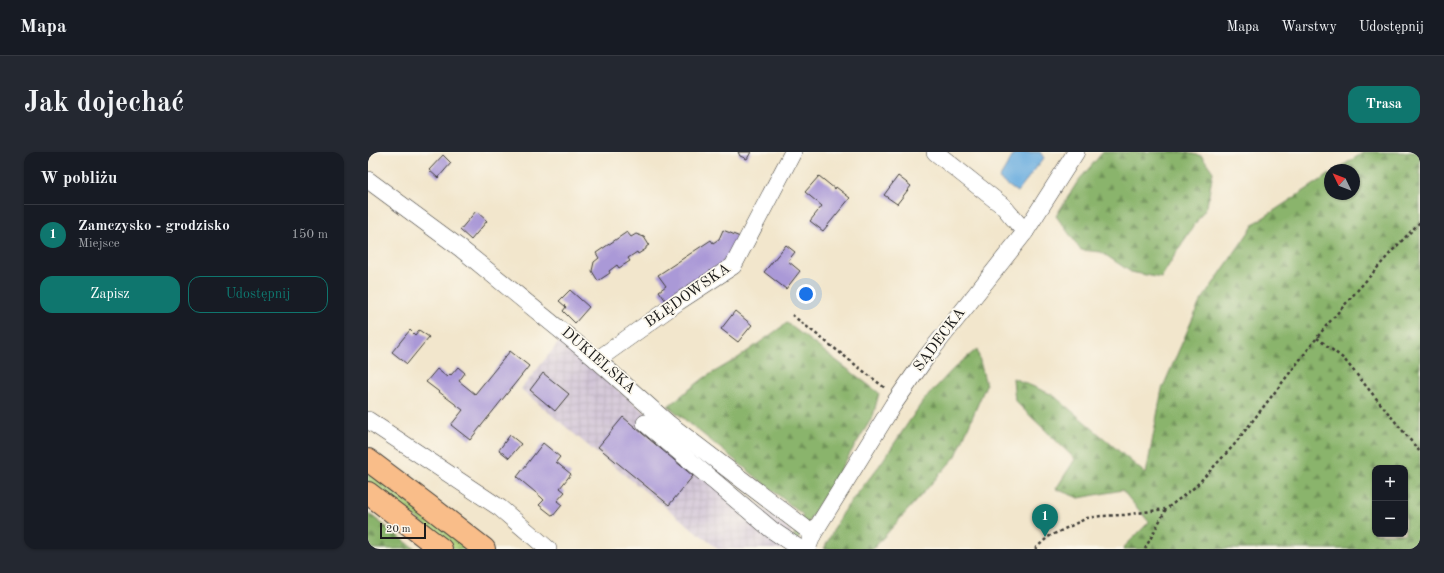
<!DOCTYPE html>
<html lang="pl">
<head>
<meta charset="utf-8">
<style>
	body { margin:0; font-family:"Old Standard TT",serif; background:#242831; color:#f1f3f6 }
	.controls { position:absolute; right:12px; bottom:12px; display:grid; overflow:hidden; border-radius:8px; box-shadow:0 1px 3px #0004 }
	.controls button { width:36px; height:36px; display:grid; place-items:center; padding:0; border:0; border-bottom:1px solid #363941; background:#171b24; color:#f1f3f6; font:20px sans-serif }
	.compass { position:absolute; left:956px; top:12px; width:36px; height:36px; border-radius:50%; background:#171b24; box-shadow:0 1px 3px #0004; rotate:313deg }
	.scale { position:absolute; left:12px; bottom:10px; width:46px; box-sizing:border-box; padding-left:4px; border:2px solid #1c1c1c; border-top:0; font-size:11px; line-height:14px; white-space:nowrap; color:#1c1c1c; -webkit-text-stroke:3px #fbf7ec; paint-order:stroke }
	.you { position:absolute; left:438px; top:142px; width:14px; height:14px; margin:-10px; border:3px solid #fff; border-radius:50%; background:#1a73e8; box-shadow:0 0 0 6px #1a73e833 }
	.badge { display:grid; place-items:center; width:26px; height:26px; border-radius:50%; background:#0f766e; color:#fff; font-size:13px; font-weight:700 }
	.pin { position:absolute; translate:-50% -33px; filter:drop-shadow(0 1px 2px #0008) }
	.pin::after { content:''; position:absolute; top:21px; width:14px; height:12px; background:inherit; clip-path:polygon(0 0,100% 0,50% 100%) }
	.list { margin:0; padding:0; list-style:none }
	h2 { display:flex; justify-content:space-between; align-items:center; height:52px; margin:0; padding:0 16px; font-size:17px }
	h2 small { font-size:13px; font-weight:400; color:#9ea1a6 }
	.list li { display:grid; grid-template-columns:26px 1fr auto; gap:12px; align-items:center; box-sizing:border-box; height:60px; padding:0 16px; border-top:1px solid #363941 }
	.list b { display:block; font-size:15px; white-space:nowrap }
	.list p { margin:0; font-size:13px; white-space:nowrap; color:#9ea1a6 }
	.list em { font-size:13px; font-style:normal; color:#9ea1a6 }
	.actions { display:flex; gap:8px; padding:12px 16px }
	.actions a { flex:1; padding:9px 0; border:1px solid #0f766e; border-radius:12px; text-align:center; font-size:14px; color:#0f766e }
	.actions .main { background:#0f766e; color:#fff }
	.map { position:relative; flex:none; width:1052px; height:397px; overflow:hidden; border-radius:12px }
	header { display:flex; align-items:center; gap:24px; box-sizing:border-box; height:56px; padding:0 20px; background:#171b24; border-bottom:1px solid #363941 }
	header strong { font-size:19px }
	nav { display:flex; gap:22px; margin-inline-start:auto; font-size:14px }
	.intro { display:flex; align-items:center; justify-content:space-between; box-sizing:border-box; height:96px; padding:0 24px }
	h1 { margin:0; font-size:28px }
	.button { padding:10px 18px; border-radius:12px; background:#0f766e; color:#fff; font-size:14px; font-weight:700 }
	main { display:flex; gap:24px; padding:0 24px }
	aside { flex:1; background:#171b24; border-radius:12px; box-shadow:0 1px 3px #0004 }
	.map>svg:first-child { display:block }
	.industrial { fill:url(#industrial-grid) }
	.grass { fill:url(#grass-dots); stroke:#65774c }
	.forest { fill:url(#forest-firs); stroke:#536844; fill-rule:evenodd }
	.water { fill:#6aaddf; stroke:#43647e }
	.building { fill:#aa99d7 }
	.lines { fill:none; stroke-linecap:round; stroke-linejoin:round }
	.minor-casing { stroke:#3c3a36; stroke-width:18 }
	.major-casing { stroke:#3c3a36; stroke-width:24 }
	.path { stroke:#3c3a36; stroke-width:2.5; stroke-dasharray:3 3; stroke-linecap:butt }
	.minor { stroke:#fff; stroke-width:17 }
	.major { stroke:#f9bd89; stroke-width:22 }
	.labels { text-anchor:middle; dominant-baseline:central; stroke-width:3.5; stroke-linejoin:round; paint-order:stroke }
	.street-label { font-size:15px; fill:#1c1c1c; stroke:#fbf7ec }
</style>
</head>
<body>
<header>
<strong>Mapa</strong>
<nav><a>Mapa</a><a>Warstwy</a><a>Udostępnij</a></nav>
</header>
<div class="intro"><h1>Jak dojechać</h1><a class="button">Trasa</a></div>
<main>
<aside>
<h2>W pobliżu<small></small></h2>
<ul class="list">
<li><span class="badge">1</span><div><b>Zamczysko - grodzisko</b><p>Miejsce</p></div><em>150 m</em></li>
</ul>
<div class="actions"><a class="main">Zapisz</a><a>Udostępnij</a></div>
</aside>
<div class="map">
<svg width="1052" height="397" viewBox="0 0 1052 397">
	<defs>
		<pattern id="industrial-grid" width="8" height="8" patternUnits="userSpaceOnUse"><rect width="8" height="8" fill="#ccbed4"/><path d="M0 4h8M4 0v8" fill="none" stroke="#afa3b5"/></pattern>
		<pattern id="grass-dots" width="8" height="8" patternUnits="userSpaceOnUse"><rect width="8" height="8" fill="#aed27c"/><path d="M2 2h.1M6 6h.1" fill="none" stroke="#95b46b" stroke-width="1.8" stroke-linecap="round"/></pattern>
		<pattern id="forest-firs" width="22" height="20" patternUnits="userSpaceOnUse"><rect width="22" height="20" fill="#8ab46c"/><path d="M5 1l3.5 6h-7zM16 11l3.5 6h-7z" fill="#709258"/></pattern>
	</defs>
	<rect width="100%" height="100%" fill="#fbf7ec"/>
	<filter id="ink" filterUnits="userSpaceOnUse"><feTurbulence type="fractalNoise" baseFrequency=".025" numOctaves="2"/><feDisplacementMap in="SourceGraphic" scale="8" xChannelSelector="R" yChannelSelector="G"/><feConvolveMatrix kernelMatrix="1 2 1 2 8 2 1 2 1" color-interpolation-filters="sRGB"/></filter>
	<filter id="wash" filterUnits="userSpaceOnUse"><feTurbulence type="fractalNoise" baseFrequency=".012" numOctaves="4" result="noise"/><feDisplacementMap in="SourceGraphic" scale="16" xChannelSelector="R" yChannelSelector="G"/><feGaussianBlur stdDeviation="0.9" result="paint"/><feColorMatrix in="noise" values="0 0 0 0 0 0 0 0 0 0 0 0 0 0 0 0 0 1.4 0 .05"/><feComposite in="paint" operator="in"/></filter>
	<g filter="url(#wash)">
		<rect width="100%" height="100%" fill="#f2e6cc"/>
		<polygon class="industrial" points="191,190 424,380 414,397 350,397 224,297 153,237"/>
		<polygon class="grass" points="0,319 102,397 87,397 48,366 0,331"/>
		<g class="forest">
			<polygon points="735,0 816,0 834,4 845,20 839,54 811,96 793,126 763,120 733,100 713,98 688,64 710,29"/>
			<path d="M996,0h56v397h-298l27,-27 -27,-32 -43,8 -23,-9 19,-30 -60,-58 -2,-23 40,17 93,79 16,-85 37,-85 56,-81 75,-49v20h24v-24h-18zM1007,316h30v66h-30z"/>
			<polygon points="419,171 511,241 505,264 430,387 420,397 435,363 300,254 336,226 370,206"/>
			<polygon points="609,197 618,233 588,304 505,397 456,397 474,361 511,314 555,249 586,216"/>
			<polygon points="0,361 47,397 0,397"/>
		</g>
		<polygon class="water" points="647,0 672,0 676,6 649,40 631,27"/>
		<g id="blocks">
			<g class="building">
				<polygon points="370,0 383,0 379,7 372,4"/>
				<polygon points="75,3 83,11 70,26 61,18"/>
				<polygon points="451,24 467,37 468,35 482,46 455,79 442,69 454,54 437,40"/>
				<polygon points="530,24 543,34 529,52 516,43"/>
				<polygon points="108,59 119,69 103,88 92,78"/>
				<polygon points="355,78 372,85 358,109 298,149 291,139 298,134 290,123 343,88 345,91 351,87"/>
				<polygon points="259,80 263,85 268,82 276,85 281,93 278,95 278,97 270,102 269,100 260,106 262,109 251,116 249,113 241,119 242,121 230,129 224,119 226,110 231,106 228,101"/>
				<polygon points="418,93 427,100 420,109 432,119 418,137 396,120"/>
				<polygon points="202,138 221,155 207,171 195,159 198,155 191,149"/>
				<polygon points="367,159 384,173 370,190 353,177"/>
				<polygon points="42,178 47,183 51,178 61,185 39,212 24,200"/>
				<polygon points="142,199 161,214 102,288 83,273 95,258 58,230 69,217 79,225 82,222 83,223 90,215 97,221 91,229 107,242"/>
				<polygon points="175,221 201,242 187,259 162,238"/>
				<polygon points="255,265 325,324 301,353 230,295"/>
				<polygon points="142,283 153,292 141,306 131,298"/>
				<polygon points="175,291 192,305 188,310 203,322 192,336 197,340 189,349 194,353 185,364 171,353 176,348 173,345 149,325"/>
			</g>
		</g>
	</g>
	<g filter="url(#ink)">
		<use href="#blocks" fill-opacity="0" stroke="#3c3a36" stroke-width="1"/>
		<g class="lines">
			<g class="minor-casing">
				<g id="minor">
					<polyline points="567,0 635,54 657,80"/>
					<polyline points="0,28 92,96 229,208 301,272 445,382 439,397"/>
					<polyline points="229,208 310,150 365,114 425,0"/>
					<polyline points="0,268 132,356 180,397"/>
					<polyline points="277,271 404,378 432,397"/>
					<polyline points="445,382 525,253 559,204 657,80 708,0"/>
				</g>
			</g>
			<g class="major-casing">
				<g id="major">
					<polyline points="0,308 61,354 116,397"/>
					<polyline points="0,341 73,397"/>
				</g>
			</g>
			<g class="path">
				<polyline points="424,163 517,236"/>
				<polyline points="949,186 976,207 1052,300"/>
				<polyline points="667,397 680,385 719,366 733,364 756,363 797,357"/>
				<polyline points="777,397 798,357 827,335 866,293 958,174 1025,98 1052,70"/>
			</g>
			<use href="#minor" class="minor"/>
			<use href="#major" class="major"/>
		</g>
	</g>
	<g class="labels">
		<g class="street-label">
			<text transform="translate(320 144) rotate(-35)">BŁĘDOWSKA</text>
			<text transform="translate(572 188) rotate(-53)">SĄDECKA</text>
			<text transform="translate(230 209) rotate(41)">DUKIELSKA</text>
		</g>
	</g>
</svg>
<div class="controls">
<button>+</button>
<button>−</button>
</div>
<svg class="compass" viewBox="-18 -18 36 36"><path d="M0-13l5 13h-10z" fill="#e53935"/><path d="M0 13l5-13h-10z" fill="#9ea1a6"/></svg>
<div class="scale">20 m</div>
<div class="you"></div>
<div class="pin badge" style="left:677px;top:385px">1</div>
</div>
</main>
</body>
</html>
